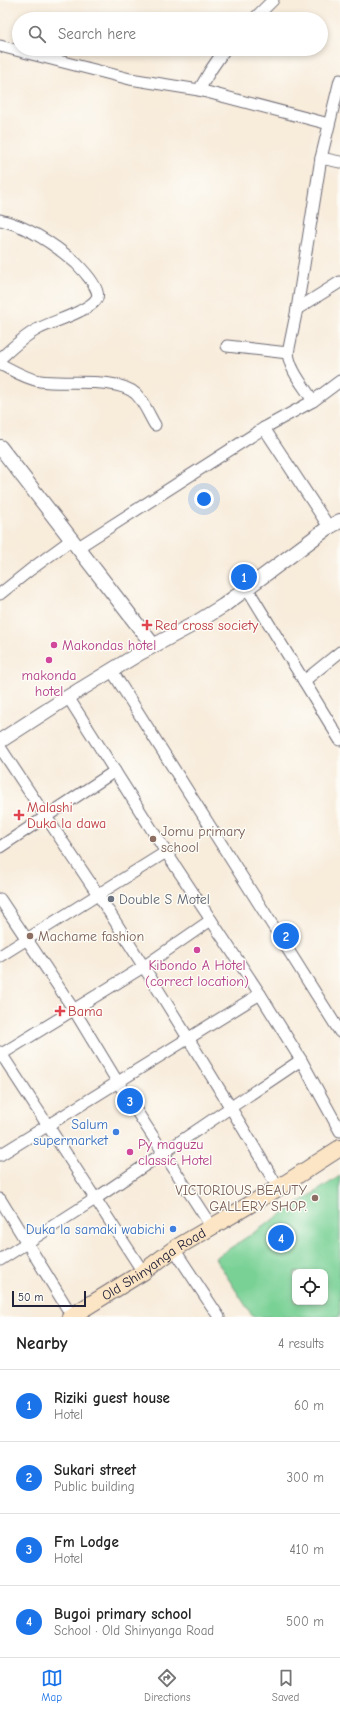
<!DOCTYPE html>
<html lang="en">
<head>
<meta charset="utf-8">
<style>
	body { margin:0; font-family:"Comic Neue",sans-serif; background:#f2f2f2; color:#222 }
	.controls { position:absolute; right:12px; bottom:12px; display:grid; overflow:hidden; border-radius:8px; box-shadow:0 2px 6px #0003 }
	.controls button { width:36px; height:36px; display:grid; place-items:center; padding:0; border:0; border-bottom:1px solid #e0e0e0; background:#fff; color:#222; font:20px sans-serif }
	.scale { position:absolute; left:12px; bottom:10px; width:74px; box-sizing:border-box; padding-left:4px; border:2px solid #22223b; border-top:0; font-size:11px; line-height:14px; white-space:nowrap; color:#22223b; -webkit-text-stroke:3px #fdfcf7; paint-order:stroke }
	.you { position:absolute; left:204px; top:499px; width:14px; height:14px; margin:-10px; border:3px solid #fff; border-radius:50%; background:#1a73e8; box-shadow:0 0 0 6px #1a73e833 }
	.badge { display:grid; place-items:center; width:26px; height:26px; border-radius:50%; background:#1a73e8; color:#fff; font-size:13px; font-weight:700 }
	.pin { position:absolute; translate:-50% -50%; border:2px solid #fff; box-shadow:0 1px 4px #0006 }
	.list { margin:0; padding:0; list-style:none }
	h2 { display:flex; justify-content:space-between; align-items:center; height:52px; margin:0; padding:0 16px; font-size:17px }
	h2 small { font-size:13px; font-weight:400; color:#767676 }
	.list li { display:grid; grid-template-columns:26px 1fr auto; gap:12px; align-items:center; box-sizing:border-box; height:72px; padding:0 16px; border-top:1px solid #e0e0e0 }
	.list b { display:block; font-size:15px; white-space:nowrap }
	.list p { margin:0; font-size:13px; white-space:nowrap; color:#767676 }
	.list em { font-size:13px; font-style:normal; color:#767676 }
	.icon { flex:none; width:22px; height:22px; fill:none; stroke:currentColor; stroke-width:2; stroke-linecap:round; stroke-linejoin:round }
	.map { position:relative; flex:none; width:340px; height:1317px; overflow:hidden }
	.search { position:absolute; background:#fff; box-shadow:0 2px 6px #0003; left:12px; right:12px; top:12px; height:44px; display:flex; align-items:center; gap:10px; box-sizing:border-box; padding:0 14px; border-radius:22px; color:#767676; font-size:15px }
	.sheet { height:340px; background:#fff }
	nav { display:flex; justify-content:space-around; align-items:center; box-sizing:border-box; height:56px; border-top:1px solid #e0e0e0; background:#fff; font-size:11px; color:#767676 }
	nav a { display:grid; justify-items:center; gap:2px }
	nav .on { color:#1a73e8 }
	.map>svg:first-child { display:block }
	.green { fill:#7ad196; stroke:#4e7a68; fill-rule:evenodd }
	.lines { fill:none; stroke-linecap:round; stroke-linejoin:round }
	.minor-casing { stroke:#6d6973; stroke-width:13 }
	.tertiary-casing { stroke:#6d6973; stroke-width:16 }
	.secondary-casing { stroke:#6d6973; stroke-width:18 }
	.minor { stroke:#fff; stroke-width:11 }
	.tertiary { stroke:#fff; stroke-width:14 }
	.secondary { stroke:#fce5c4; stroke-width:16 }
	.health-dot { fill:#e0444e; stroke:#fdfcf7; stroke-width:1.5 }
	.hotel-dot { fill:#d1479c; stroke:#fdfcf7; stroke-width:1.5 }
	.education-dot { fill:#8d6e63; stroke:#fdfcf7; stroke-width:1.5 }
	.worship-dot { fill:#6b7280; stroke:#fdfcf7; stroke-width:1.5 }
	.shop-dot { fill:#3f7fe0; stroke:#fdfcf7; stroke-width:1.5 }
	.labels { text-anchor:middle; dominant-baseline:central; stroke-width:3; stroke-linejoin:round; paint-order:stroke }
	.health-label { font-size:14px; fill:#be3a42; stroke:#fdfcf7; text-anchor:start }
	.hotel-label { font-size:14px; fill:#b23c85; stroke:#fdfcf7; text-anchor:start }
	.education-label { font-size:14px; fill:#785e54; stroke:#fdfcf7; text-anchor:start }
	.worship-label { font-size:14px; fill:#5b616d; stroke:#fdfcf7; text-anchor:start }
	.shop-label { font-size:14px; fill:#366cbe; stroke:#fdfcf7; text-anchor:end }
	.street-label { font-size:14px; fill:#22223b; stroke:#fdfcf7 }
</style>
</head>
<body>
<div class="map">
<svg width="340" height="1317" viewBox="0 0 340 1317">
	<rect width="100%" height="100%" fill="#fdfcf7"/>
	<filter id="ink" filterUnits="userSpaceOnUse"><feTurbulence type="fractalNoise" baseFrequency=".025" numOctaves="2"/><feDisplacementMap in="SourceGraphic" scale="8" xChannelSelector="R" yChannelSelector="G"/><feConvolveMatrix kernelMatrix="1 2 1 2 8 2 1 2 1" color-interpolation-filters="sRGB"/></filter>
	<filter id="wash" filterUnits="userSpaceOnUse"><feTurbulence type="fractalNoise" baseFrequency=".012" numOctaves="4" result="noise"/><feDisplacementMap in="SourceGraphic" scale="16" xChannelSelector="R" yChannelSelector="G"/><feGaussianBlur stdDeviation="0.9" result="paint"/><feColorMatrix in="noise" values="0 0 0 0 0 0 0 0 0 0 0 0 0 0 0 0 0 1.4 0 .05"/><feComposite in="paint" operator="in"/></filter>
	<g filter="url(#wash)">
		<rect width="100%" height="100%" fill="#f8ecdb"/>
		<path class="green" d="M340,1176v141h-87l-38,-59zM295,1272h30v30h-30z"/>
	</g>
	<g filter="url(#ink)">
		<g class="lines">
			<g class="minor-casing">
				<g id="minor">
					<polyline points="254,19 273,0"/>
					<polyline points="0,46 130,79 199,90 329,124"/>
					<polyline points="199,90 210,71 225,49"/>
					<polyline points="321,158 340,162"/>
					<path d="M0,220c27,6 55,25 76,43 6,6 25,26 21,35 -3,6 -11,10 -17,13 -13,7 -28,11 -42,18 -14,7 -26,19 -38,30"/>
					<polyline points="297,309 340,282"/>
					<polyline points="227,346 288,353"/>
					<path d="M0,364c12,6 26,15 40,17 24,4 77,-5 96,13 8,8 13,21 19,31"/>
					<path d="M313,401c-9,-15 -23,-30 -25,-48l9,-44 24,-151 19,-78"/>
					<polyline points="264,428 329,527"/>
					<polyline points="77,548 264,428 313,401 340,381"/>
					<polyline points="247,588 340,740"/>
					<polyline points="0,594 30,570 71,540"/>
					<polyline points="112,671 340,1032"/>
					<polyline points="304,681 340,652"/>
					<polyline points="68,697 166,852 260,994 301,1060 340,1131"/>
					<path d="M0,747c32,50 66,99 99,149 61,96 122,193 179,292"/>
					<polyline points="0,847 115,771"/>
					<polyline points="0,899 74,1010 117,1081 211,1226"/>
					<polyline points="0,956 166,852"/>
					<polyline points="0,1052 143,1272"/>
					<polyline points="0,1055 143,967 211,920"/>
					<polyline points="0,1155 260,994"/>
					<polyline points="0,1199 72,1316"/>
					<polyline points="174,1249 219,1317"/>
					<polyline points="0,1260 95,1199 301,1060"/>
				</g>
			</g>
			<g class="tertiary-casing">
				<g id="tertiary">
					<polyline points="0,447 153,645"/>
					<polyline points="0,741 68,697 140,653 194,624 223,606 329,527 340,521"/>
				</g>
			</g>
			<g class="secondary-casing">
				<g id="secondary">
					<path id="s1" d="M70,1317l73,-45 31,-23 104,-61 62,-40"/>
				</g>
			</g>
			<use href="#minor" class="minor"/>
			<use href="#tertiary" class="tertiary"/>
			<use href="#secondary" class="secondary"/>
		</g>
	</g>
	<g class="health-dot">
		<path d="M145 619h4v4h4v4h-4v4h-4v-4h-4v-4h4z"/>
		<path d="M17 809h4v4h4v4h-4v4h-4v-4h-4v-4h4z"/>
		<path d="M58 1005h4v4h4v4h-4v4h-4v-4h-4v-4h4z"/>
	</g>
	<g class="hotel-dot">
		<circle cx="54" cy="645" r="4"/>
		<circle cx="49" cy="660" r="4"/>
		<circle cx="197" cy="950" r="4"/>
		<circle cx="130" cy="1152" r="4"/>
	</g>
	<g class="education-dot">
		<circle cx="153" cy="839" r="4"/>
		<circle cx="30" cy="936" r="4"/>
		<circle cx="315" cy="1198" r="4"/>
	</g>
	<circle class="worship-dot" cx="111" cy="899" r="4"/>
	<g class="shop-dot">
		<circle cx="116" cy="1132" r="4"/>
		<circle cx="173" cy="1229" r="4"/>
	</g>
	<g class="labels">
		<g class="health-label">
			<text x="155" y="625">Red cross society</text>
			<text x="27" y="807">Malashi<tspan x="27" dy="16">Duka la dawa</tspan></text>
			<text x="68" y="1011">Bama</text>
		</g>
		<g class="hotel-label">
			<text x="62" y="645">Makondas hotel</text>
			<text x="49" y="675" text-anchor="middle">makonda<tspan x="49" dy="16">hotel</tspan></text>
			<text x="197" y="965" text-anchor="middle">Kibondo A Hotel<tspan x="197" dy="16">(correct location)</tspan></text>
			<text x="138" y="1144">Py maguzu<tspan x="138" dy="16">classic Hotel</tspan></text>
		</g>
		<g class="education-label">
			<text x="161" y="831">Jomu primary<tspan x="161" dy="16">school</tspan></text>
			<text x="38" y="936">Machame fashion</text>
			<text x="307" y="1190" text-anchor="end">VICTORIOUS BEAUTY<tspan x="307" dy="16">GALLERY SHOP.</tspan></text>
		</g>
		<g class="worship-label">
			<text x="119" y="899">Double S Motel</text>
		</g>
		<g class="shop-label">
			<text x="108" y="1124">Salum<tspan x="108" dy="16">supermarket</tspan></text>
			<text x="165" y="1229">Duka la samaki wabichi</text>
		</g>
		<g class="street-label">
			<text stroke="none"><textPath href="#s1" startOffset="99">Old Shinyanga Road</textPath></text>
		</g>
	</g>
</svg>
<div class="controls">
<button><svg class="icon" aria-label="locate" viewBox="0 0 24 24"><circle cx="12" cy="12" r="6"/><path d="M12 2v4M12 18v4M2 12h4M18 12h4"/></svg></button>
</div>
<div class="scale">50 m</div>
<div class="you"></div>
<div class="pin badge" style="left:244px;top:577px">1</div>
<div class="pin badge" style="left:286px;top:936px">2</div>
<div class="pin badge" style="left:130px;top:1101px">3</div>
<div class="pin badge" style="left:281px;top:1238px">4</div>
<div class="search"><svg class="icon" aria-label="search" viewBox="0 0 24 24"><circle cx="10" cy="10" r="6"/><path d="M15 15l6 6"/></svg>Search here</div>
</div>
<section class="sheet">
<h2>Nearby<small>4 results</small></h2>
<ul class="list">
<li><span class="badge">1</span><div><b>Riziki guest house</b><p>Hotel</p></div><em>60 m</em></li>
<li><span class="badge">2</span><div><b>Sukari street</b><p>Public building</p></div><em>300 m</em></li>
<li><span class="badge">3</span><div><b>Fm Lodge</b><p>Hotel</p></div><em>410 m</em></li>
<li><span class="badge">4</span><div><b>Bugoi primary school</b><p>School · Old Shinyanga Road</p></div><em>500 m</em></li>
</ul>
</section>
<nav>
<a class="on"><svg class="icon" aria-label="map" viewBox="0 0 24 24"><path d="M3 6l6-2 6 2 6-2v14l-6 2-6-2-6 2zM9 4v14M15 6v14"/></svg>Map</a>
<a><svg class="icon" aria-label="directions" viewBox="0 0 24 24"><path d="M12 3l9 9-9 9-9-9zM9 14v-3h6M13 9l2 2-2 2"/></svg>Directions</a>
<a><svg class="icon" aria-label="saved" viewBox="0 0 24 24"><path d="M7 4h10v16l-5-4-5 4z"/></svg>Saved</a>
</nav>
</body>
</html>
